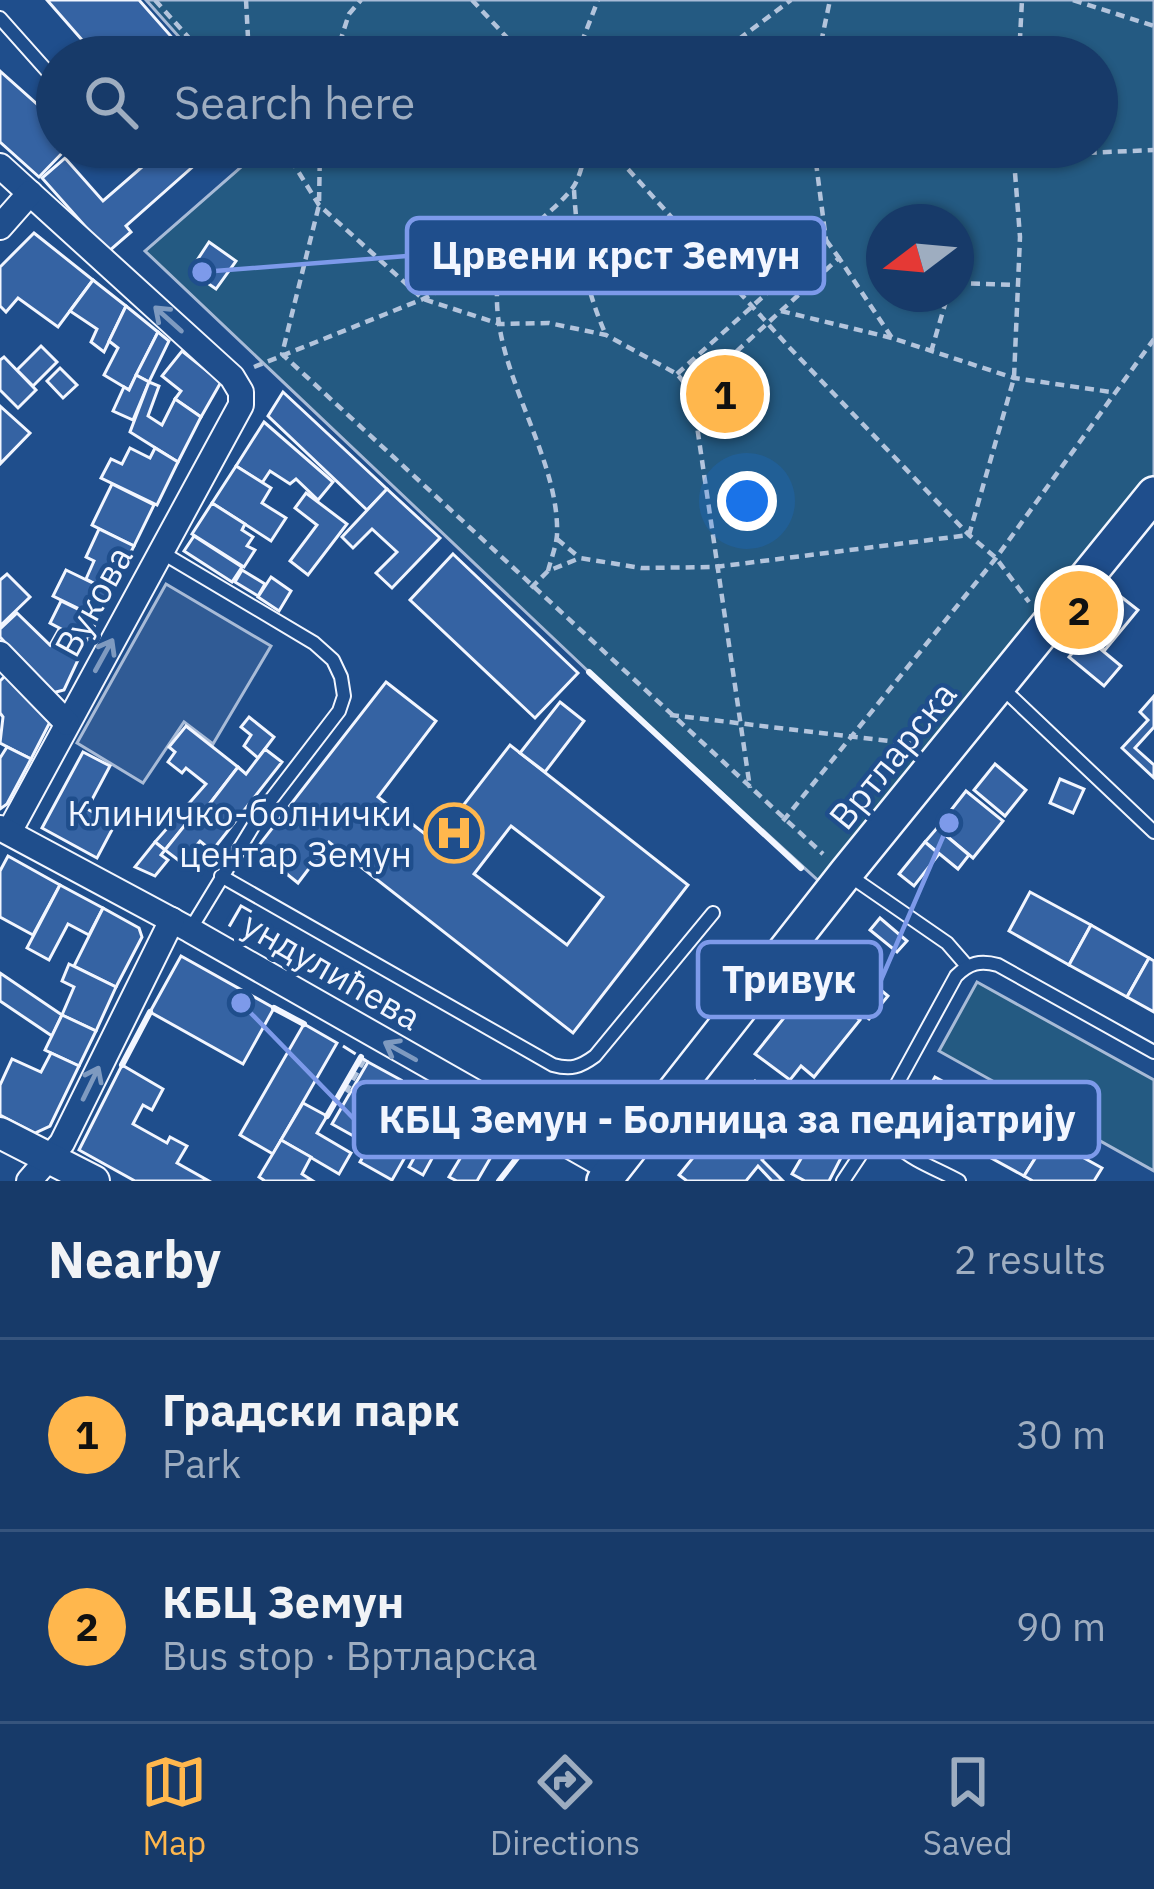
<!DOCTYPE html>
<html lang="en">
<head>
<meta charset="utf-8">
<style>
	body { margin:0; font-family:"IBM Plex Sans",sans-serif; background:#20416f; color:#f1f3f6 }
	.compass { position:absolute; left:866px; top:204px; width:108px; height:108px; border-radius:50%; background:#173a69; box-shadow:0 3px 9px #0004; rotate:254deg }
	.you { position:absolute; left:747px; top:501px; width:42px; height:42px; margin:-30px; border:9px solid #fff; border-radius:50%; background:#1a73e8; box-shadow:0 0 0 18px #1a73e833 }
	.badge { display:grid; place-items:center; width:78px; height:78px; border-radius:50%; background:#ffb74d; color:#111; font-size:39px; font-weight:700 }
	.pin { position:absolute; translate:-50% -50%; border:6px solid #fff; box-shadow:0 3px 12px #0006 }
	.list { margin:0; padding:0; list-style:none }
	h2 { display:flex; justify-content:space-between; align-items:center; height:156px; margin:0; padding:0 48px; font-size:51px }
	h2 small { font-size:39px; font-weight:400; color:#9eadc0 }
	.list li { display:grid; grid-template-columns:78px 1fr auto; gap:36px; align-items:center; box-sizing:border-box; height:192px; padding:0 48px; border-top:3px solid #36547d }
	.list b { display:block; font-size:45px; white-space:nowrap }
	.list p { margin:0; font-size:39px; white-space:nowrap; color:#9eadc0 }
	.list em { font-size:39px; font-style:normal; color:#9eadc0 }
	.icon { flex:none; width:66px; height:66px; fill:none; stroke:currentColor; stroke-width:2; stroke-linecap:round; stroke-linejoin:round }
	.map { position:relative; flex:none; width:1154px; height:1181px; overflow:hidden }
	.search { position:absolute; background:#173a69; box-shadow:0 3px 9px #0004; left:36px; right:36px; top:36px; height:132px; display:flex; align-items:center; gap:30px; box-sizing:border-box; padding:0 42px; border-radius:66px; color:#9eadc0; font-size:45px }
	.sheet { height:540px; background:#173a69 }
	nav { display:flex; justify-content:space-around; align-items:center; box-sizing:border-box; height:168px; border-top:3px solid #36547d; background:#173a69; font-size:33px; color:#9eadc0 }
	nav a { display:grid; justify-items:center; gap:6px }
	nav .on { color:#ffb74d }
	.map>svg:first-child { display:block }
	.green { fill:#245a82; stroke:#a8bbd7; stroke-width:3; fill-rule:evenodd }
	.parking { fill:#305b95; stroke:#a8bbd7; stroke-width:3 }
	.building { fill:#3563a3; stroke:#f2f6ff; stroke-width:3; fill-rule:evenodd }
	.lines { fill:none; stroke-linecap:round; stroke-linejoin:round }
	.service-casing { stroke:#f2f6ff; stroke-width:16 }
	.minor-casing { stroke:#f2f6ff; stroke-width:28 }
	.tertiary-casing { stroke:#f2f6ff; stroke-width:34 }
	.secondary-casing { stroke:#f2f6ff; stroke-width:38 }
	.path { stroke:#b3c4dc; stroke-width:4.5; stroke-dasharray:9 6; stroke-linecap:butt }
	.service { stroke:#1f4e8c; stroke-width:12 }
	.minor { stroke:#1f4e8c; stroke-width:24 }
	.tertiary { stroke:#1f4e8c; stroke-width:30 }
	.secondary { stroke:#1f4e8c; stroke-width:33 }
	.fence { stroke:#f2f6ff; stroke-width:3; stroke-dasharray:15 6; stroke-linecap:butt }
	.wall { stroke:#f2f6ff; stroke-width:6 }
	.oneway { stroke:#7e9ac0 }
	.labels { text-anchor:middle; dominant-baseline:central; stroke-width:9; stroke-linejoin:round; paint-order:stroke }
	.street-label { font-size:36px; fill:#f2f6ff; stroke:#1f4e8c }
	.poi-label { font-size:36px; fill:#f2f6ff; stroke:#1f4e8c; text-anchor:end }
	.leader { fill:none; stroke:#7d9aea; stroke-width:4.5 }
	.callout-dot { fill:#7d9aea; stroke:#1f4e8c; stroke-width:4.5 }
	.callout { fill:#1f4e8c; stroke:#7d9aea; stroke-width:4.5 }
	.callout-label { font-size:39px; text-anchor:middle; font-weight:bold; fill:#f2f6ff }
</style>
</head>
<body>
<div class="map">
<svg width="1154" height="1181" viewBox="0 0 1154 1181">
	<rect width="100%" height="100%" fill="#1f4e8c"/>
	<g class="green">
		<path d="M146,0h1008v494l-333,389 -232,-211 -444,-421 119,-104h833v-90h-900zM884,222h72v72h-72z"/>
		<polygon points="977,982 1154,1080 1154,1171 939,1051"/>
	</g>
	<polygon class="parking" points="166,584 271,646 213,744 184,722 143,783 77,743"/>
	<g class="building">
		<polygon points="47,0 139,0 184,51 177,57 97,57"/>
		<polygon points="0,71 57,122 57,147 68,147 39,177 0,142"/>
		<polygon points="165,147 215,147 126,226 131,232 108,252 42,178 65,158 103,201"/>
		<polygon points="34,233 93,280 58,327 18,298 6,312 0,306 0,267"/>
		<polygon points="209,242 236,261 216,289 190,271"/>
		<polygon points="93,280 126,306 104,352 91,342 97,329 70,311"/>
		<polygon points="126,306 158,332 129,390 104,375 118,348 109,341"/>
		<polygon points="158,332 169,341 149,382 136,375"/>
		<polygon points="41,346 57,362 33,386 17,370"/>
		<polygon points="182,351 221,382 201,417 175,399 181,391 162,376"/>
		<polygon points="4,357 36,390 18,408 0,390 0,360"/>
		<polygon points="60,368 77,385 63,398 47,381"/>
		<polygon points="136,375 149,382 133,420 113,411 124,387 129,390"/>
		<polygon points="149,382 159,386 148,416 162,425 175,399 201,417 178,462 130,432"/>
		<polygon points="283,392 387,489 367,510 268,416"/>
		<polygon points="0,406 30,433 0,464"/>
		<polygon points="264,422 333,482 318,500 296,479 290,484 270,471 262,483 236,466"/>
		<polygon points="130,448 150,458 155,448 178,462 157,505 101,478 111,459 122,464"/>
		<polygon points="236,466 271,488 262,503 286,518 271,541 212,503"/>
		<polygon points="112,484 154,505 134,546 92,525"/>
		<polygon points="387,489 440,538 392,588 376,573 397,552 372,529 353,548 342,537"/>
		<polygon points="306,493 347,524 308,575 290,561 317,525 295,508"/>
		<polygon points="212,503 245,524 242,530 253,537 247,546 255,550 244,567 192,534"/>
		<polygon points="99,529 134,546 111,592 86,579 94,561 86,557"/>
		<polygon points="194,536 242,567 232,582 184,551"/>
		<polygon points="453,554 578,673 535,718 410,600"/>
		<polygon points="66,570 111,592 98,618 53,596"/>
		<polygon points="242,570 265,584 258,596 235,582"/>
		<polygon points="7,574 30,597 0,626 0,580"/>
		<polygon points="271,577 291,591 279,611 258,597"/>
		<polygon points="1120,596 1138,610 1105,650 1087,636"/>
		<polygon points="61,601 98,619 86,642 50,623"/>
		<polygon points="17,613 50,645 59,629 86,643 64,690 52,693 0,637 0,629"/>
		<polygon points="1086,637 1121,666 1104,686 1069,657"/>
		<polygon points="5,676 50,722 31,759 0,743 3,717 0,713 0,681"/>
		<path d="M386,682l50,39 -58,76 57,45 75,-97 178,140 -115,148 -244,-191 -31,41 -42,-34zM511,826l92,71 -36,48 -93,-71z"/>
		<polygon points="1154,696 1154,727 1135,748 1154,765 1154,778 1122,748 1148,720 1140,712"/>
		<polygon points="560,702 584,721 545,772 520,753"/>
		<polygon points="249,717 274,737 258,758 244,746 251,735 241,727"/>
		<polygon points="186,726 238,767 198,819 193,815 165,850 155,842 206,784 186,768 182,773 168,762 175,752 169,747"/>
		<polygon points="7,747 31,759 7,804 0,809 0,758"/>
		<polygon points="265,749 282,762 212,851 200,841 182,863 165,850 193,815 198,819 238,767 246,774"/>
		<polygon points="83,752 110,766 87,809 115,824 97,858 42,828"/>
		<polygon points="995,764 1026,790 1005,816 974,790"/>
		<polygon points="1060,779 1084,789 1073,813 1050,803"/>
		<polygon points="966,791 1003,821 973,858 937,828"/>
		<polygon points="937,828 969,855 958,869 925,842"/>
		<polygon points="155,842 165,850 161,855 168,860 155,876 135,867"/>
		<polygon points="925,842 939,854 914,886 899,874"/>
		<polygon points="8,856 60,885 33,935 0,917 0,871"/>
		<polygon points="60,885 103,908 89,935 68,924 49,960 27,948"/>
		<polygon points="1030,892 1091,925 1069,965 1009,931"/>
		<polygon points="103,908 139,928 142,937 116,987 74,966"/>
		<polygon points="880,918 907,941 897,952 870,930"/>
		<polygon points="1091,925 1149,958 1127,997 1069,965"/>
		<polygon points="836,953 853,966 829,995 860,1020 814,1077 801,1066 790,1080 755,1054"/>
		<polygon points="181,956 274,1008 243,1064 150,1012"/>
		<polygon points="1149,958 1154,961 1154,1012 1127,997"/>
		<polygon points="69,964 116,987 96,1031 62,1015 74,987 62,981"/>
		<polygon points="858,971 888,996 869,1019 839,995"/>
		<polygon points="0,973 62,1015 52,1036 0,1001"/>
		<polygon points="62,1015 96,1031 79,1066 45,1050"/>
		<polygon points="304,1024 337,1043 273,1154 240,1135"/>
		<polygon points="51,1053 79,1066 50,1126 35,1133 0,1115 0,1085 12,1059 41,1072"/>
		<polygon points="368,1062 401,1080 366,1143 332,1124"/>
		<polygon points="122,1065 163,1089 152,1110 143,1105 133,1124 167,1143 170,1137 187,1146 177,1163 209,1181 135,1181 79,1150"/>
		<polygon points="935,1077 992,1108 971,1147 914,1115"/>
		<polygon points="755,1081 797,1115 762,1160 783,1181 772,1181 758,1166 746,1181 687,1181 679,1175"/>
		<polygon points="405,1082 437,1101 392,1180 360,1162"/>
		<polygon points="437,1101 470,1119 454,1147 442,1140 423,1175 409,1167 430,1129 424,1125"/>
		<polygon points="303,1103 327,1116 317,1133 351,1153 339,1174 281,1140"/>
		<polygon points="992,1108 1048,1138 1024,1176 971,1147"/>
		<polygon points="473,1121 502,1138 477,1181 457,1181 449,1177 464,1152 458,1148"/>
		<polygon points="1048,1138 1102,1168 1094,1181 1033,1181 1024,1176"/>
		<polygon points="281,1140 311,1157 302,1174 313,1181 265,1181 259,1177"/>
		<polygon points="824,1144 843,1154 829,1181 805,1181 792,1174 809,1145 821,1150"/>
	</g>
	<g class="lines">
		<g class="service-casing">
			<g id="service">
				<polyline points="0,18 57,82"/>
				<polyline points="161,552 314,643 333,660 341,677 344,696 339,711 263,810 190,930"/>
				<polyline points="999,685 1154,832"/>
				<path d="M221,876l332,189c18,5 27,2 42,-9l118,-143"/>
				<polyline points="850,876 947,943 967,966"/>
				<polyline points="843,1181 869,1142 884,1130"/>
				<path d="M959,1181c-34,-19 -84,-31 -73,-77l70,-128c13,-13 24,-16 42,-11l156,87"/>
			</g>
		</g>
		<g class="minor-casing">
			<g id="minor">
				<polyline points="0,166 232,377 241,392 241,405 9,832"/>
				<polyline points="0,227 30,193"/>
				<polyline points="0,654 67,723"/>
				<polyline points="0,828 190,930 612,1170"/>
				<polyline points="29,1181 62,1143 172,920"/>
			</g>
		</g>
		<g class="tertiary-casing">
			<polyline id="tertiary" points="0,1133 94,1181"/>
		</g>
		<g class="secondary-casing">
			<polyline id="secondary" points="604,1181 846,873 1154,494"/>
		</g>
		<g class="path">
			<polyline points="155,0 206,57"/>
			<polyline points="246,0 249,57"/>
			<polyline points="472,0 525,57"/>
			<polyline points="1073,0 1154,26"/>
			<polyline points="335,57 349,14 361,0"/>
			<polyline points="576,57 598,0"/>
			<polyline points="715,57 791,0"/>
			<polyline points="818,57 830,0"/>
			<polyline points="1019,57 1022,0"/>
			<polyline points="283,147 319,205 423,299 500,324 549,323 606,335 677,374 692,392 750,788"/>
			<polyline points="320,147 319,205 282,354 823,854"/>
			<polyline points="608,147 788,346 969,535 996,558 1029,602"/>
			<polyline points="773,147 1013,156 1154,150"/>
			<path d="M574,190c3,52 11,98 32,145"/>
			<polyline points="826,240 839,258"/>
			<polyline points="956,283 1016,285"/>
			<polyline points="781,311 892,338"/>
			<polyline points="931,352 948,294"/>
			<polyline points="254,367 423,299 501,259"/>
			<polyline points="677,374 826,240 814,147"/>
			<polyline points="692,392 839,258 892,338 1014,378 1111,392"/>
			<polyline points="557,539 580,558"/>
			<path d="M548,571c3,-12 8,-24 9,-36 3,-78 -63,-161 -60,-243 2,-50 46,-68 74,-102 9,-10 12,-30 16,-43"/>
			<polyline points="531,588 548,571 580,558 641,568 715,567 969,535 1014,378 1020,237 1013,147"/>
			<polyline points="670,715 914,744"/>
			<polyline points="783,821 996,558 1154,339"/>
			<polyline points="350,1092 347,1090 366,1057"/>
		</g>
		<use href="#service" class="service"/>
		<use href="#minor" class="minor"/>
		<use href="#tertiary" class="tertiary"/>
		<use href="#secondary" class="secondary"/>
		<g class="fence">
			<polyline points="343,1046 368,1062"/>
			<polyline points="502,1138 523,1150"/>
		</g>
		<g class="wall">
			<polyline points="589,672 801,868"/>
			<polyline points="274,1008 304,1024"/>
			<polyline points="122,1065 150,1012"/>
			<polyline points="327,1116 361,1057"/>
			<polyline points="499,1181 523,1150"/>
		</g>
	</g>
	<defs><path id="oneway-shaft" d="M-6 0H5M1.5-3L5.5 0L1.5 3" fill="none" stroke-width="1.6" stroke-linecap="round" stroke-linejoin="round" transform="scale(3)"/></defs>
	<g class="oneway">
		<use href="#oneway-shaft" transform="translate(168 319) rotate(-138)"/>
		<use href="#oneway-shaft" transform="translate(104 655) rotate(-61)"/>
		<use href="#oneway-shaft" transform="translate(400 1051) rotate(-151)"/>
		<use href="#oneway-shaft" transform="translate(91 1083) rotate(-64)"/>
	</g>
	<defs>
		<g id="hospital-ring" transform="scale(3)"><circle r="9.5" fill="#1f4e8c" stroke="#ffb74d" stroke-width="1.5"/><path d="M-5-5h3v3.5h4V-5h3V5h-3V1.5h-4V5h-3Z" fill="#ffb74d"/></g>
	</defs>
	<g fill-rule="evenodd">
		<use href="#hospital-ring" x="454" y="833"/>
	</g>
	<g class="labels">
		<g class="street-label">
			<text transform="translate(93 601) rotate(-61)">Вукова</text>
			<text transform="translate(892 755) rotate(-51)">Вртларска</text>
			<text transform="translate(325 966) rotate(30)">Гундулићева</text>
		</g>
		<g class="poi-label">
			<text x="412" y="812">Клиничко-болнички<tspan x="412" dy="41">центар Земун</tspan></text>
		</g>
	</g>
	<path class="leader" d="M202 272L407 256M949 823L881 980M241 1003L354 1119"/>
	<g class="callout-dot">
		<circle cx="202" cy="272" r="12"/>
		<circle cx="949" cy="823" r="12"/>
		<circle cx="241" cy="1003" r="12"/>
	</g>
	<g class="callout">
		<rect x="407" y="218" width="417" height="75" rx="12"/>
		<rect x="698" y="942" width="183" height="75" rx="12"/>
		<rect x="354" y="1082" width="745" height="75" rx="12"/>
	</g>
	<g class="callout-label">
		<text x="616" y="269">Црвени крст Земун</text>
		<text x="789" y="993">Тривук</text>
		<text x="727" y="1133">КБЦ Земун - Болница за педијатрију</text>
	</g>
</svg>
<svg class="compass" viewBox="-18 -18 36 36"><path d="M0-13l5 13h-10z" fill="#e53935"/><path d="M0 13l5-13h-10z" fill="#9eadc0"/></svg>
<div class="you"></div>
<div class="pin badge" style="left:725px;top:394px">1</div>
<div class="pin badge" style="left:1079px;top:610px">2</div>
<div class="search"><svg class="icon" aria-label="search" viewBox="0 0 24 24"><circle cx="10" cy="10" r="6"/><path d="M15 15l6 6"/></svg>Search here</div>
</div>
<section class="sheet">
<h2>Nearby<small>2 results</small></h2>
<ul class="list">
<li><span class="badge">1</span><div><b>Градски парк</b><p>Park</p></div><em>30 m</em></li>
<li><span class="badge">2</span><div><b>КБЦ Земун</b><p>Bus stop · Вртларска</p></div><em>90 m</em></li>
</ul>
</section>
<nav>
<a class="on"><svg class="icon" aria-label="map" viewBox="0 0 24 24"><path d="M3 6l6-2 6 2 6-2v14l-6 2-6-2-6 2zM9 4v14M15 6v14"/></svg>Map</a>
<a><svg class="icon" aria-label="directions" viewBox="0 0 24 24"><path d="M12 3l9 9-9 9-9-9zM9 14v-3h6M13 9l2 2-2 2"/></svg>Directions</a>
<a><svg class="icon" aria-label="saved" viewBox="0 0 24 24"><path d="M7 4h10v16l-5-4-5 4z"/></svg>Saved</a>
</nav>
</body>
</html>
